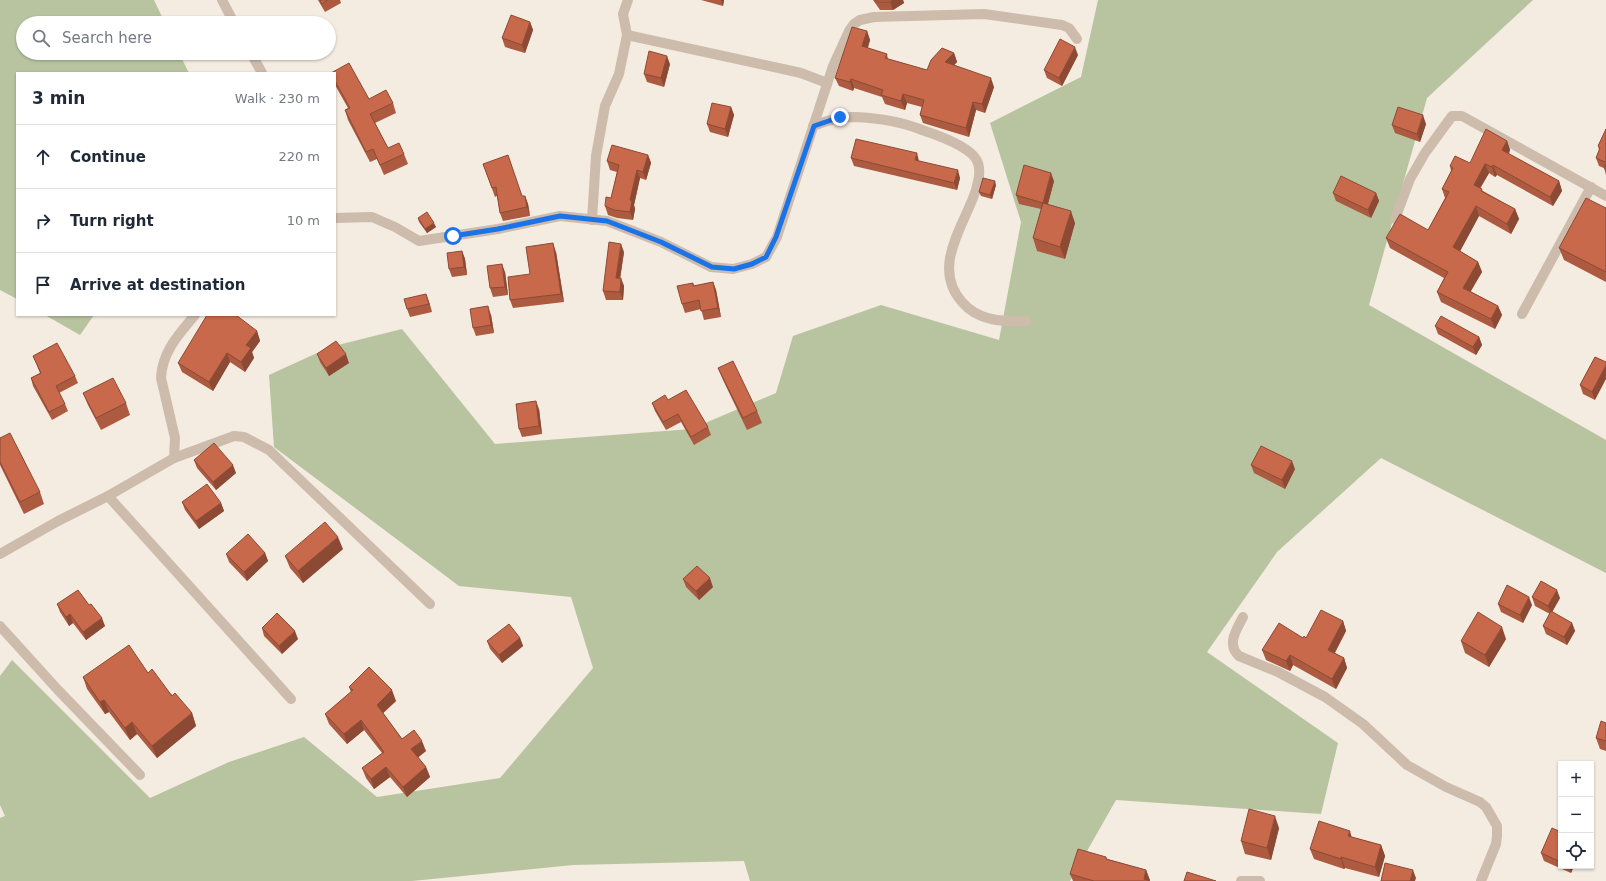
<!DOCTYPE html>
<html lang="en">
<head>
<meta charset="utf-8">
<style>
	body { margin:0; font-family:"DejaVu Sans",sans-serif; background:#f6f6f7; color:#1f2937 }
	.controls { position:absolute; right:12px; bottom:12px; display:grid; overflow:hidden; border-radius:0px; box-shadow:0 1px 3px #0004 }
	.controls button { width:36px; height:36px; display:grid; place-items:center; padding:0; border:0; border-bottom:1px solid #e0e1e3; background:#fff; color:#1f2937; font:20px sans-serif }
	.stop { position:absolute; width:12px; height:12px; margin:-9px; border:3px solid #1a73e8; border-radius:50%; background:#fff }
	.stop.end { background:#1a73e8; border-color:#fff; box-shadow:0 1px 4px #0008 }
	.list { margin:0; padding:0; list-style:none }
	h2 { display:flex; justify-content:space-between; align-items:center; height:52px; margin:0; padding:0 16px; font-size:17px }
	h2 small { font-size:13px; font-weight:400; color:#747a83 }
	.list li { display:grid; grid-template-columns:26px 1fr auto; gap:12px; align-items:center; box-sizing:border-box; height:64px; padding:0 16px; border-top:1px solid #e0e1e3 }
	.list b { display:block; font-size:15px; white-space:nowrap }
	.list em { font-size:13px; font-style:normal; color:#747a83 }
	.icon { flex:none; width:22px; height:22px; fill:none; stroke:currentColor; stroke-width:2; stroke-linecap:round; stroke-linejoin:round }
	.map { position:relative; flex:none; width:1606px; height:881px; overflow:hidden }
	.search { position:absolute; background:#fff; box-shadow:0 1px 3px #0004; left:16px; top:16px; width:320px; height:44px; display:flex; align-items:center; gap:10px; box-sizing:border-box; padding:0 14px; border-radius:22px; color:#747a83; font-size:15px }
	.panel { position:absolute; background:#fff; box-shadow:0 1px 3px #0004; left:16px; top:72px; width:320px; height:244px; border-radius:0px }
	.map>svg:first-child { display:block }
	.green { fill:#b8c4a0 }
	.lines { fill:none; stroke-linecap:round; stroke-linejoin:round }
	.minor { stroke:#cdbbac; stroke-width:10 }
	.wall { fill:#ac5a40 }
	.shaded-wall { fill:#8c4a34 }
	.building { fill:#c8694b; stroke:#8c4a34 }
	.route { stroke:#1a73e8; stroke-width:5 }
</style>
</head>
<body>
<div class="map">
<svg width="1606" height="881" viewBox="0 0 1606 881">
	<rect width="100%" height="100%" fill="#f4ebe1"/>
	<g class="green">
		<polygon points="0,0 154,0 165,23 23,23 23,53 179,53 189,73 17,73 17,299 0,290"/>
		<polygon points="1098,0 1533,0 1427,98 1369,305 1606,440 1606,573 1381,458 1277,552 1207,652 1338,743 1321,814 1116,800 1070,881 750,881 744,861 573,865 412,881 0,881 0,818 5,816 0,805 0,676 12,660 150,798 229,762 304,737 377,797 500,778 593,668 571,597 459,586 274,447 269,375 330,347 402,329 495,444 691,429 776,393 793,336 881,305 999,340 1021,222 990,123 1081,77"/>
		<polygon points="45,315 94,315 80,335"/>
	</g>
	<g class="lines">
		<g class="minor">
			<polyline points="222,0 234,23"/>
			<polyline points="627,35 801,73 827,83"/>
			<polyline points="251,53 262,73"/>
			<path d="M813,126c9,-3 18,-7 27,-8 4,-1 10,-1 15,-1 23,1 45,4 67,13 15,5 51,17 56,33 3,10 0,18 -2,27 -12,36 -45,77 -14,112 16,19 41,20 64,19"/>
			<polyline points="335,218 372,217 395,227 419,241 498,229 560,216 607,221 661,242 711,267 733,269 752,264 766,257 777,237 833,66 849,31 854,24 860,20 874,17 984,14 1062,25 1069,28 1077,39"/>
			<polyline points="1395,219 1410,179 1425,153 1452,116 1462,116 1606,196"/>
			<polyline points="592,220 596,156 605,106 619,74 627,35 623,14 628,0"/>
			<polyline points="1522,314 1591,187"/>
			<path d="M174,458l1,-20 -14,-60c1,-26 18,-44 34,-63"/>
			<polyline points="108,496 291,699"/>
			<polyline points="0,554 58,521 108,496 174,458 234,436 244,437 269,450 430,604"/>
			<path d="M1243,617c-6,12 -17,27 -4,39l39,16 47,25 38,27 44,41 39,22 34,15 6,5 11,19v10l-1,8 -15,37"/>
			<polyline points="0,626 58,690 140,775"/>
			<polyline points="1241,881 1260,881"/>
		</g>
	</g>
	<g class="wall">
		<polygon points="318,0 340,0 341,3 325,12"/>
		<polygon points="701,0 724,0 723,6"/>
		<polygon points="873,0 903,0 904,3 893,10 880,10"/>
		<polygon points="530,22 533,30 525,53 505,47 502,38"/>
		<polygon points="867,31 870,40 868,48 887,54 888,59 927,70 954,53 957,62 954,65 994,87 985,113 976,110 969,137 923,123 920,115 922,107 907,103 905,110 885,104 882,97 854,88 853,91 839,86 835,78"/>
		<polygon points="1078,55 1062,86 1047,78 1044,70"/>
		<polygon points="670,64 664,87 647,82 644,74"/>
		<polygon points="335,73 369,99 393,103 396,113 375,123 388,148 404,154 408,164 384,175 377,159 370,162 348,120 345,110 348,108 335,85"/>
		<polygon points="731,107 734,115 728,137 710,132 707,124"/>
		<polygon points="1426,124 1420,142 1395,133 1392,125"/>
		<polygon points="1606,129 1606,175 1604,168 1599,166 1596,158 1599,150 1598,146"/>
		<polygon points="1507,141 1510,150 1509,154 1559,181 1562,191 1553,206 1497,175 1495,177 1489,173 1480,188 1483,191 1515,209 1519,219 1511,234 1479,216 1460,251 1478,262 1482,272 1470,291 1498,306 1502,315 1495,329 1441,302 1437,292 1444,278 1390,248 1386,238 1428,230 1445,198 1442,189 1451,171 1450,166 1470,163"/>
		<polygon points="648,155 651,163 646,180 640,178 634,205 635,209 633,220 617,218 608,215 605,206 611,198 617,172 610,170 607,161"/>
		<polygon points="851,158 919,161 960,178 957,190 854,166"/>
		<polygon points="483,164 522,196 525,196 528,204 530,216 503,221 500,213 497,196 495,197"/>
		<polygon points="1054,181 1048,204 1075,223 1065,259 1037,251 1033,238 1041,209 1019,204 1016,195"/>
		<polygon points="996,185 992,199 981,196 979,192"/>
		<polygon points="1333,193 1376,193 1379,201 1371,218 1336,201"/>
		<polygon points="1606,208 1606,282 1564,260 1559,248"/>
		<polygon points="418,218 436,227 427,233 419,222"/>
		<polygon points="462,251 465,259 467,275 452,277 449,269"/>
		<polygon points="556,252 564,302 513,308 510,300"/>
		<polygon points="624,252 620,278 624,286 623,300 606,300 603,291"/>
		<polygon points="505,272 508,295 493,297 490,288"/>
		<polygon points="713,282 716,290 721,317 704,320 701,309 685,313 682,304 693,283 694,286"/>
		<polygon points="426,294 429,302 432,312 410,317 407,309"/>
		<polygon points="491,315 494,333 476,336 473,328"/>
		<polygon points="1435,326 1479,337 1482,345 1476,355 1438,334"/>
		<polygon points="257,331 260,341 252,352 254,358 245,372 230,362 213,391 182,372 178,363"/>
		<polygon points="317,354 349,363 329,376 320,362"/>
		<polygon points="33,356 75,376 78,383 59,393 65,404 68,411 52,420 33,386 31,378 40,373"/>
		<polygon points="1595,357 1595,400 1583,394 1580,385"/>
		<polygon points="718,368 757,411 762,423 747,430 723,380"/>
		<polygon points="83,393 126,403 130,415 101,430 88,405"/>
		<polygon points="668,400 708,427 711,435 694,445 681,422 666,430 655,411 652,403"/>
		<polygon points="539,409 542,434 522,437 519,429"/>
		<polygon points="0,438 40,492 44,504 24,514 0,465"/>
		<polygon points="194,460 236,473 216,490 197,468"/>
		<polygon points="1251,465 1295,469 1285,489 1254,473"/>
		<polygon points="182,502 221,503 224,511 199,529 185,510"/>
		<polygon points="343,549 303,583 290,568 285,556"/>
		<polygon points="265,553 268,561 247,581 229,562 226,554"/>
		<polygon points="683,579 713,587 699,600 686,587"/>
		<polygon points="1532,597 1560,598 1552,612 1572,623 1575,631 1567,645 1546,634 1543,626 1550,614 1535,606"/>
		<polygon points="57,604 89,605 105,626 86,640 73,623 69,626 60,612"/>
		<polygon points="1498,604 1532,605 1523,623 1501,612"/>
		<polygon points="1343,621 1346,631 1335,653 1344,658 1347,668 1336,689 1293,665 1290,671 1266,660 1262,650 1303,638 1306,638"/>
		<polygon points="262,628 298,639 282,654 264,636"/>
		<polygon points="520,638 523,646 502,663 490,649 487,641"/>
		<polygon points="1506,639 1489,667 1465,653 1461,641"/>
		<polygon points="148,673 192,713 196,726 157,758 137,734 130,740 109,712 105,714 87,689 83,677"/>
		<polygon points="349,687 396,701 383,713 402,739 426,751 418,757 426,767 430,777 407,797 390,777 374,789 366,778 362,768 382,753 364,730 347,744 329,724 325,714 351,692"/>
		<polygon points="1606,723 1606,751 1600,749 1596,738"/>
		<polygon points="1279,828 1271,860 1245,854 1241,841"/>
		<polygon points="1561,832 1561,866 1574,866 1571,873 1544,861 1541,853"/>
		<polygon points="1352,837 1381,845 1385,856 1379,877 1345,868 1344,869 1314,859 1310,849"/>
		<polygon points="1106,857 1107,859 1146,870 1150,881 1073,881 1070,874"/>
	</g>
	<g class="shaded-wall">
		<polygon points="721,0 724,0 723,6"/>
		<polygon points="893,0 903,0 904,3 893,10 890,2"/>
		<polygon points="530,22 533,30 525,53 522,45"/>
		<polygon points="867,31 870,40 865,55 862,46"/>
		<polygon points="1075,47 1078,55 1062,86 1059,78"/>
		<polygon points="954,53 957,62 949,71 945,62"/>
		<polygon points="667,56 670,64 664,87 661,78"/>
		<polygon points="991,78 994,87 985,113 982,104"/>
		<polygon points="851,79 854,88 853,91 850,82"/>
		<polygon points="903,94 907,103 905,110 901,101"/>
		<polygon points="973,102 976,110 969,137 966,128"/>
		<polygon points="731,107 734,115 728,137 725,129"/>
		<polygon points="1423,115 1426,124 1420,142 1417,134"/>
		<polygon points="1507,141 1510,150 1505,159 1502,150"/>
		<polygon points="917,153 919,161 915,160"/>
		<polygon points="648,155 651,163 646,180 643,172"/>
		<polygon points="1485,164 1489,173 1477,194 1474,185"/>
		<polygon points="1493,165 1497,175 1495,177 1492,167"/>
		<polygon points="637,170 640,178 634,205 635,209 633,220 630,212 630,200"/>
		<polygon points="958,170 960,178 957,190 954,183"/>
		<polygon points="1051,173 1054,181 1046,211 1043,203"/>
		<polygon points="995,181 996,185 992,199 990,195"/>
		<polygon points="1559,181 1562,191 1553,206 1550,197"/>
		<polygon points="1376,193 1379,201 1371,218 1368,210"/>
		<polygon points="525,196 528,204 530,216 527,207"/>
		<polygon points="1476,206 1479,216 1457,257 1453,247"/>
		<polygon points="1515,209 1519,219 1511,234 1507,224"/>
		<polygon points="1071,211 1075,223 1065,259 1060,247"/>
		<polygon points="434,223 436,227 427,233 425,229"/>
		<polygon points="553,243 556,252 564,302 561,294"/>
		<polygon points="621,244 624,252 619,286 616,278"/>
		<polygon points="462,251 465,259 467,275 464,267"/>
		<polygon points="1478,262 1482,272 1467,298 1463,288"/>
		<polygon points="502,264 505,272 508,295 505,287"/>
		<polygon points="621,278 624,286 623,300 620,292"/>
		<polygon points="713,282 716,290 721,317 718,308"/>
		<polygon points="426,294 429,302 432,312 429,304"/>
		<polygon points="488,306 491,315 494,333 491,325"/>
		<polygon points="1498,306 1502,315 1495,329 1491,319"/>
		<polygon points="257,331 260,341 252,352 254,358 245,372 241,362 246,345"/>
		<polygon points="1479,337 1482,345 1476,355 1473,347"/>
		<polygon points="227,353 230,362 213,391 209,382"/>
		<polygon points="346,354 349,363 329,376 326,368"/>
		<polygon points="1606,365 1606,379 1595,400 1592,392"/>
		<polygon points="536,401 539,409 542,434 539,426"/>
		<polygon points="1292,461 1295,469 1285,489 1282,480"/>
		<polygon points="233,465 236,473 216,490 213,482"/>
		<polygon points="221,503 224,511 199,529 196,521"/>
		<polygon points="338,537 343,549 303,583 298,571"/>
		<polygon points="265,553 268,561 247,581 244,572"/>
		<polygon points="710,578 713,587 699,600 696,591"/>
		<polygon points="1557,590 1560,598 1551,614 1548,606"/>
		<polygon points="1529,597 1532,605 1523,623 1520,615"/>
		<polygon points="70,614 73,623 69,626 66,617"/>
		<polygon points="102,618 105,626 86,640 83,632"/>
		<polygon points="1343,621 1346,631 1331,659 1328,650"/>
		<polygon points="1572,623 1575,631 1567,645 1564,637"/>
		<polygon points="1502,627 1506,639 1489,667 1485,655"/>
		<polygon points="295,631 298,639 282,654 279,646"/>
		<polygon points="520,638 523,646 502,663 499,655"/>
		<polygon points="1290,655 1293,665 1290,671 1286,661"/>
		<polygon points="1344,658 1347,668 1336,689 1332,679"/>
		<polygon points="392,690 396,701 381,715 377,705"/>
		<polygon points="104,700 109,712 105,714 100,702"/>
		<polygon points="192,713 196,726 157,758 152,746"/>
		<polygon points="361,720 364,730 347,744 344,734"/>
		<polygon points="132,722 137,734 130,740 125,728"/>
		<polygon points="422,741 426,751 415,760 411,749"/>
		<polygon points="386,767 390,777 374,789 371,779"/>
		<polygon points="426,767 430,777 407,797 403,787"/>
		<polygon points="1275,816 1279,828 1271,860 1267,848"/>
		<polygon points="1350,831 1353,842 1348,836"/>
		<polygon points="1381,845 1385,856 1379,877 1375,867"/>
		<polygon points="1341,857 1345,868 1344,869 1341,859"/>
		<polygon points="1568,866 1574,866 1571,873"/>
		<polygon points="1146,870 1150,880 1150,881 1144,879"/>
		<polygon points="1413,870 1416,878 1415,881 1410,881"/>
	</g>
	<g class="building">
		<polygon points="320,0 328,0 322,4"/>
		<polygon points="875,0 893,0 890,2 877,2"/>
		<polygon points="511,15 530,22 522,45 502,38"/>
		<polygon points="852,27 867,31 862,46 887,54 885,58 927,70 931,60 942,48 954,53 945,62 991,78 982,104 973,102 966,128 920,115 924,100 903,94 901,101 881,95 883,90 851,79 850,82 835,78"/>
		<polygon points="1060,39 1075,47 1059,78 1044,70"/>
		<polygon points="649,51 667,56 661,78 644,74"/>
		<polygon points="349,63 369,99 386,90 393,103 370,114 388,148 399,143 404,154 380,165 373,149 366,152 345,110 350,108 335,81 335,73 331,73"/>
		<polygon points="712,103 731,107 725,129 707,124"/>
		<polygon points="1398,107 1423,115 1417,134 1392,125"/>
		<polygon points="1486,129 1507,141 1502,150 1559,181 1550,197 1493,165 1492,167 1485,164 1474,185 1482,189 1481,191 1515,209 1507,224 1476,206 1453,247 1478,262 1463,288 1498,306 1491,319 1437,292 1448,272 1386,238 1400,214 1428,230 1449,192 1442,189 1453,168 1450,166 1455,156 1470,163"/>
		<polygon points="1606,129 1606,161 1605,162 1596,158 1600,148 1598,146"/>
		<polygon points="856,139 917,153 915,160 958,170 954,183 851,158"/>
		<polygon points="612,145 648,155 643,172 637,170 630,200 632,201 630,212 614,210 605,206 606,197 611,198 619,165 607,161"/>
		<polygon points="508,155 522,196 525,196 527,207 500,213 496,187 492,188 483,164"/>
		<polygon points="1606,164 1606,169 1604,168"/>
		<polygon points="1024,165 1051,173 1043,203 1016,195"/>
		<polygon points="1341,176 1376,193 1368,210 1333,193"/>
		<polygon points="983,178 995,181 990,195 979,192"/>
		<polygon points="1586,198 1606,208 1606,272 1559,248"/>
		<polygon points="1043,203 1071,211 1060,247 1033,238"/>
		<polygon points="427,212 434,223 425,229 418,218"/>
		<polygon points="609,242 621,244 616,278 621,278 620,292 603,291"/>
		<polygon points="553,243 561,294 510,300 508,277 530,274 526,247"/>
		<polygon points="462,251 464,267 449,269 447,253"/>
		<polygon points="502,264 505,287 490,288 487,266"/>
		<polygon points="713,282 718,308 701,311 699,300 682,304 677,286 693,283 693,286"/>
		<polygon points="426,294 429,304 407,309 404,299"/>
		<polygon points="488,306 491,325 473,328 470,309"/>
		<polygon points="207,315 236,315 257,331 246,345 251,348 241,362 227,353 209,382 178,363"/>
		<polygon points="1441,316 1479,337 1473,347 1435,326"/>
		<polygon points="336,341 346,354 326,368 317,354"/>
		<polygon points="57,343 75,376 56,386 65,404 49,412 31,378 41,373 33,356"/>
		<polygon points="1595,357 1606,362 1606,365 1592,392 1580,385"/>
		<polygon points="733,361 757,411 743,418 718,368"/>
		<polygon points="113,378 126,403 96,418 83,393"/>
		<polygon points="686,390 708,427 691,437 678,414 663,422 652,403 665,395 668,400"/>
		<polygon points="536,401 539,426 519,429 516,404"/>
		<polygon points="10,433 40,492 20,502 0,462 0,438"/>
		<polygon points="214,443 233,465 213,482 194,460"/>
		<polygon points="1261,446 1292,461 1282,480 1251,465"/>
		<polygon points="207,484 221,503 196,521 182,502"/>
		<polygon points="325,522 338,537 298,571 285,556"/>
		<polygon points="248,534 265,553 244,572 226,554"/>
		<polygon points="697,566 710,578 696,591 683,579"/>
		<polygon points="1541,581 1557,590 1548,606 1532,597"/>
		<polygon points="1507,585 1529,597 1520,615 1498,604"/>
		<polygon points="78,590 89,605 91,604 102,618 83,632 70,614 66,617 57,604"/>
		<polygon points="1321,610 1343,621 1328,650 1344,658 1332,679 1290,655 1286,661 1262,650 1279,623 1303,638 1304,636 1306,638"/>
		<polygon points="1551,611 1572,623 1564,637 1543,626"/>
		<polygon points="1478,612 1502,627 1485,655 1461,641"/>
		<polygon points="277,613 295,631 279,646 262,628"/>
		<polygon points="509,624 520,638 499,655 487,641"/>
		<polygon points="129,645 148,673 152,669 172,696 175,693 192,713 152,746 132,722 125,728 104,700 100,702 83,677"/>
		<polygon points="369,667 392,690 377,705 402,739 414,730 422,741 411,749 426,767 403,787 386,767 371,779 362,768 384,752 361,720 344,734 325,714 353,690 349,687"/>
		<polygon points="1601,721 1606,723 1606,741 1596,738"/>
		<polygon points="1249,809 1275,816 1267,848 1241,841"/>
		<polygon points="1319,821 1350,831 1348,836 1381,845 1375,867 1341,857 1341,859 1310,849"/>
		<polygon points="1552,828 1561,832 1561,862 1541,853"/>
		<polygon points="1078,849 1106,857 1106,859 1146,870 1144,879 1150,881 1094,881 1070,874"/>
		<polygon points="1385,863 1413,870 1410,881 1381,881"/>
		<polygon points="1187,872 1216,881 1184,881"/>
	</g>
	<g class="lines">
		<polyline class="route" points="453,236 498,229 560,216 607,221 661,242 712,267 734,269 752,264 766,257 776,237 814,126 840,117"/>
	</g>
</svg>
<div class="controls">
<button>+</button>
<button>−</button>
<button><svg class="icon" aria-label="locate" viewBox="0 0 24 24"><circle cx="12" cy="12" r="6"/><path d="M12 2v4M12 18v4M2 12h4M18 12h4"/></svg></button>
</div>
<div class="stop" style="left:453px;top:236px"></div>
<div class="stop end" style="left:840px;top:117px"></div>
<div class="search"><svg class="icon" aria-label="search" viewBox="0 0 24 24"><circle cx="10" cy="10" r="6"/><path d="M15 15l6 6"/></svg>Search here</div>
<section class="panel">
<h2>3 min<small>Walk · 230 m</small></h2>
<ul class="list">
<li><svg class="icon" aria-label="ahead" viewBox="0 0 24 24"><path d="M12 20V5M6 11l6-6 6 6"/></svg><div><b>Continue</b></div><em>220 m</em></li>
<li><svg class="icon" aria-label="right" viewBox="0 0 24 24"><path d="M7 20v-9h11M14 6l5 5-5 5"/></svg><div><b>Turn right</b></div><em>10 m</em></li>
<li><svg class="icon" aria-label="arrive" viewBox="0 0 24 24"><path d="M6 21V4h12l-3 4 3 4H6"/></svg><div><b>Arrive at destination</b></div></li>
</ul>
</section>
</div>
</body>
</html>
